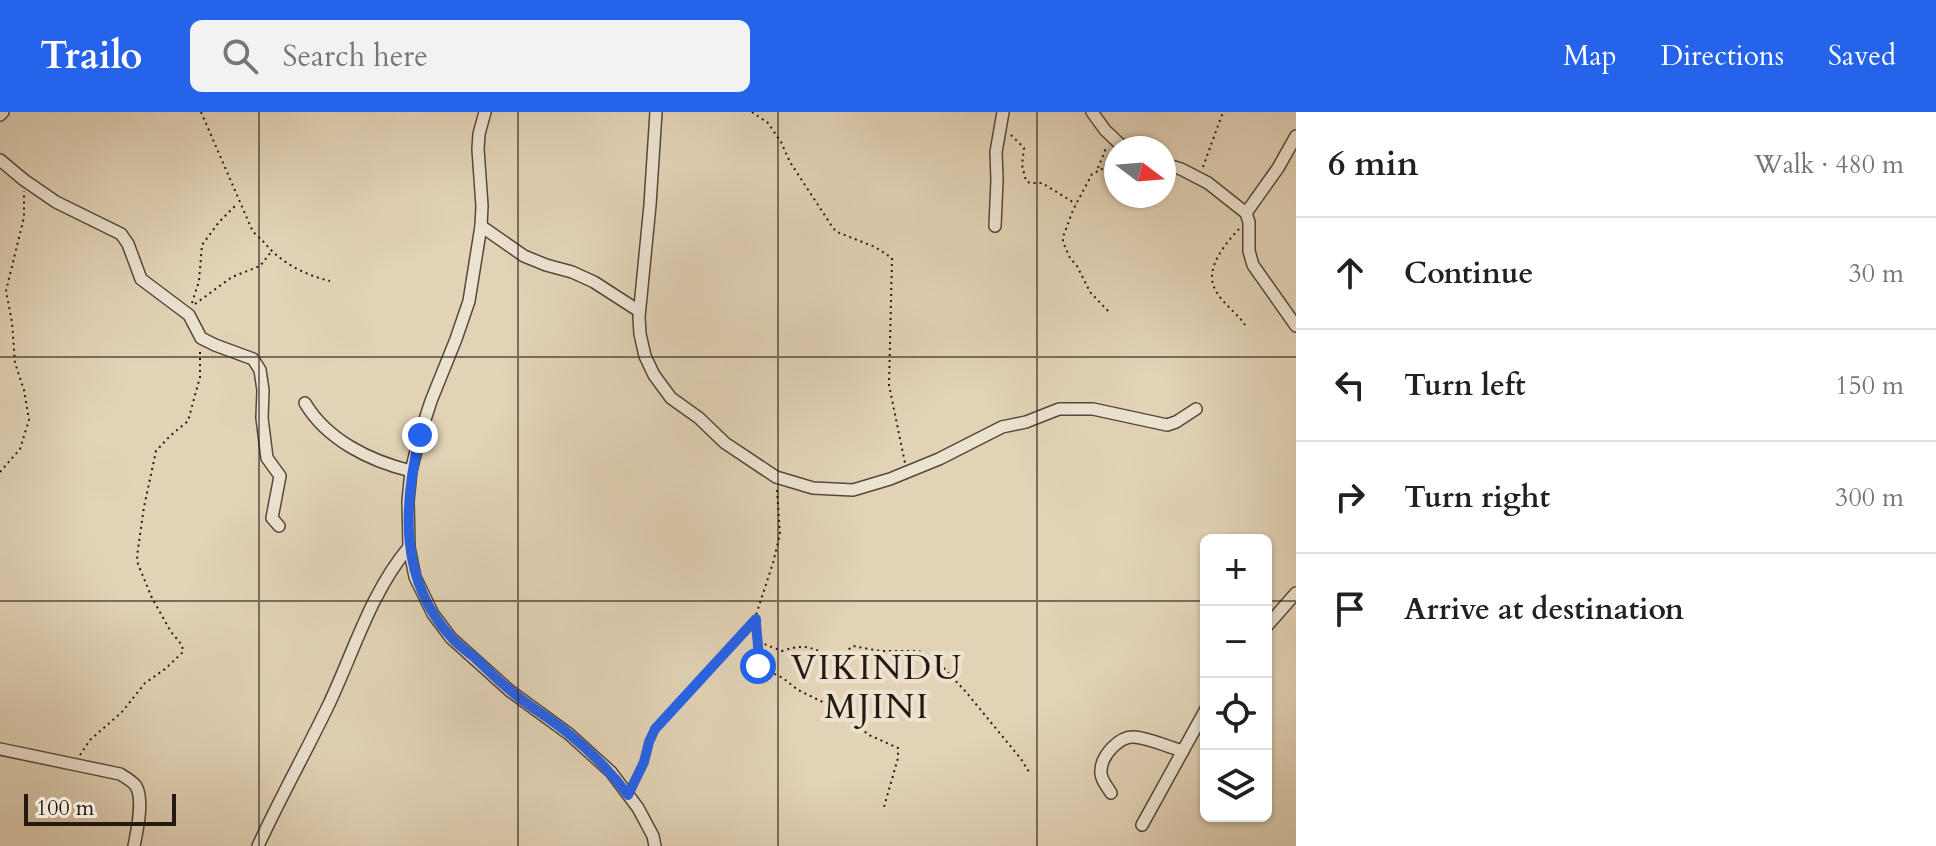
<!DOCTYPE html>
<html lang="en">
<head>
<meta charset="utf-8">
<style>
	body { margin:0; font-family:Cardo,serif; background:#f2f2f2; color:#202124 }
	.controls { position:absolute; right:24px; bottom:24px; display:grid; overflow:hidden; border-radius:12px; box-shadow:0 2px 6px #0004 }
	.controls button { width:72px; height:72px; display:grid; place-items:center; padding:0; border:0; border-bottom:2px solid #e0e0e0; background:#fff; color:#202124; font:40px sans-serif }
	.compass { position:absolute; left:1104px; top:24px; width:72px; height:72px; border-radius:50%; background:#fff; box-shadow:0 2px 6px #0004; rotate:106deg }
	.scale { position:absolute; left:24px; bottom:20px; width:152px; box-sizing:border-box; padding-left:8px; border:4px solid #261910; border-top:0; font-size:22px; line-height:28px; white-space:nowrap; color:#261910; -webkit-text-stroke:6px #ece2d0; paint-order:stroke }
	.stop { position:absolute; width:24px; height:24px; margin:-18px; border:6px solid #2563eb; border-radius:50%; background:#fff }
	.stop.end { background:#2563eb; border-color:#fff; box-shadow:0 2px 8px #0008 }
	.list { margin:0; padding:0; list-style:none }
	h2 { display:flex; justify-content:space-between; align-items:center; height:104px; margin:0; padding:0 32px; font-size:34px }
	h2 small { font-size:26px; font-weight:400; color:#757577 }
	.list li { display:grid; grid-template-columns:52px 1fr auto; gap:24px; align-items:center; box-sizing:border-box; height:112px; padding:0 32px; border-top:2px solid #e0e0e0 }
	.list b { display:block; font-size:30px; white-space:nowrap }
	.list em { font-size:26px; font-style:normal; color:#757577 }
	.icon { flex:none; width:44px; height:44px; fill:none; stroke:currentColor; stroke-width:2; stroke-linecap:round; stroke-linejoin:round }
	.map { position:relative; flex:none; width:1296px; height:734px; overflow:hidden }
	header { display:flex; align-items:center; gap:48px; box-sizing:border-box; height:112px; padding:0 40px; background:#2563eb; color:#fff }
	header strong { font-size:38px }
	nav { display:flex; gap:44px; margin-inline-start:auto; font-size:28px }
	.search { width:560px; height:72px; background:#f2f2f2; display:flex; align-items:center; gap:20px; box-sizing:border-box; padding:0 28px; border-radius:12px; color:#757577; font-size:30px }
	main { display:flex }
	aside { flex:1; background:#fff }
	.map>svg:first-child { display:block }
	.lines { fill:none; stroke-linecap:round; stroke-linejoin:round }
	.street-casing { stroke:#55483a; stroke-width:14 }
	.path { stroke:#261910; stroke-width:2; stroke-dasharray:2 4; stroke-linecap:butt }
	.street { stroke:#ece2d0; stroke-width:11 }
	.route { stroke:#2563eb; stroke-width:10 }
	.grid { fill:none; stroke:#261910; stroke-width:2; stroke-opacity:0.55 }
	.labels { text-anchor:middle; dominant-baseline:central; stroke-width:8; stroke-linejoin:round; paint-order:stroke }
	.quarter-label { font-size:34px; letter-spacing:2px; fill:#261910; stroke:#ece2d0 }
</style>
</head>
<body>
<header>
<strong>Trailo</strong>
<div class="search"><svg class="icon" aria-label="search" viewBox="0 0 24 24"><circle cx="10" cy="10" r="6"/><path d="M15 15l6 6"/></svg>Search here</div>
<nav><a>Map</a><a>Directions</a><a>Saved</a></nav>
</header>
<main>
<div class="map">
<svg width="1296" height="734" viewBox="0 0 1296 734">
	<rect width="100%" height="100%" fill="#e2d3b6"/>
	<filter id="stains"><feTurbulence type="fractalNoise" baseFrequency=".0025" numOctaves="4"/><feColorMatrix values="0 0 0 0 .2 0 0 0 0 .09 0 0 0 0 .02 0 0 0 .5 -.17"/></filter>
	<radialGradient id="worn" r=".72"><stop offset=".6" stop-color="#630" stop-opacity="0"/><stop offset="1" stop-color="#630" stop-opacity=".3"/></radialGradient>
	<g class="lines">
		<g class="street-casing">
			<g id="street">
				<polyline points="485,0 479,22 478,37 482,94 481,114 469,189 456,227 431,289 420,323 411,359 408,389 409,435 415,465 433,502 451,526 510,579 569,622 611,660 638,696 653,724 655,734"/>
				<polyline points="656,0 650,93 639,205 640,222 645,244 654,263 671,286 699,306 725,331 776,365 813,376 853,378 890,367 939,347 1002,315 1026,310 1059,297 1093,297 1167,313 1176,310 1196,297"/>
				<polyline points="1092,0 1105,18 1124,36"/>
				<polyline points="0,3 3,0"/>
				<polyline points="0,48 24,68 56,90 121,122 128,132 141,167 189,203 201,226 215,233 253,247 260,258 263,278 262,306 267,346 280,364 272,406 279,414"/>
				<polyline points="1164,52 1181,57 1208,71 1246,101 1249,110 1249,139 1253,153 1296,214"/>
				<polyline points="1246,101 1278,56 1296,24"/>
				<polyline points="481,114 524,144 546,153 572,160 594,170 639,199"/>
				<polyline points="995,114 997,68 996,40 1003,0"/>
				<path d="M305,291c22,37 65,58 106,68"/>
				<polyline points="1266,515 1296,481"/>
				<path d="M0,637l120,25c5,3 12,7 16,12 8,14 1,45 -2,60"/>
				<path d="M1111,681c-4,-7 -11,-14 -10,-22 0,-15 18,-35 33,-34 16,1 33,10 49,14"/>
				<polyline points="1142,713 1206,597"/>
				<path d="M258,734c22,-48 48,-94 71,-142 25,-53 42,-112 80,-157"/>
			</g>
		</g>
		<g class="path">
			<path d="M201,0l52,120c8,6 12,12 18,18 16,16 38,26 59,31"/>
			<polyline points="752,0 768,11 781,30 790,50 833,116 837,120 875,135 892,146 889,273 905,351"/>
			<polyline points="1011,23 1024,36 1022,53 1026,69 1030,71 1042,71 1076,92"/>
			<polyline points="1203,55 1223,0"/>
			<polyline points="1098,56 1106,36"/>
			<path d="M1239,117c-14,15 -36,41 -23,62 7,13 21,22 29,34"/>
			<polyline points="192,191 199,169 202,133 219,110 237,92"/>
			<polyline points="195,192 232,165 260,154 271,140"/>
			<polyline points="1108,199 1090,180 1077,154 1070,146 1063,130 1063,125 1073,98 1092,62 1116,50"/>
			<polyline points="0,360 20,337 29,308 24,278 15,251 12,210 6,179 24,105 24,79"/>
			<polyline points="777,378 780,422 773,451 756,503 756,525 759,544 758,554 783,566 798,578 835,596 869,623 898,636 898,646 884,695"/>
			<path d="M759,530l23,9c29,-10 31,1 57,6l14,-11 27,5h39l9,5 12,8 26,28 55,67 8,13"/>
			<polyline points="80,643 90,628 122,600 145,571 165,557 183,540 182,533 171,520 152,486 138,452 137,444 144,395 156,339 170,324 188,309 200,265 200,239"/>
			<polyline points="634,671 644,650 649,630 655,617 754,509"/>
		</g>
		<use href="#street" class="street"/>
	</g>
	<g class="lines">
		<path class="route" d="M420,323c-17,71 -21,145 31,202 7,8 15,14 23,20 12,11 23,23 36,33 18,16 40,28 59,44 22,18 42,38 59,61l16,-33 5,-20 6,-13 101,-110c0,16 4,31 2,47"/>
	</g>
	<path class="grid" d="M259,0v734M518,0v734M778,0v734M1037,0v734M0,245h1296M0,489h1206M1266,489h30"/>
	<g class="labels">
		<g class="quarter-label">
			<text x="877" y="556">VIKINDU<tspan x="877" dy="39">MJINI</tspan></text>
		</g>
	</g>
	<rect width="100%" height="100%" filter="url(#stains)"/>
	<rect width="100%" height="100%" fill="url(#worn)"/>
</svg>
<div class="controls">
<button>+</button>
<button>−</button>
<button><svg class="icon" aria-label="locate" viewBox="0 0 24 24"><circle cx="12" cy="12" r="6"/><path d="M12 2v4M12 18v4M2 12h4M18 12h4"/></svg></button>
<button><svg class="icon" aria-label="layers" viewBox="0 0 24 24"><path d="M12 4l9 5-9 5-9-5zM3 14l9 5 9-5"/></svg></button>
</div>
<svg class="compass" viewBox="-18 -18 36 36"><path d="M0-13l5 13h-10z" fill="#e53935"/><path d="M0 13l5-13h-10z" fill="#757577"/></svg>
<div class="scale">100 m</div>
<div class="stop" style="left:758px;top:554px"></div>
<div class="stop end" style="left:420px;top:323px"></div>
</div>
<aside>
<h2>6 min<small>Walk · 480 m</small></h2>
<ul class="list">
<li><svg class="icon" aria-label="ahead" viewBox="0 0 24 24"><path d="M12 20V5M6 11l6-6 6 6"/></svg><div><b>Continue</b></div><em>30 m</em></li>
<li><svg class="icon" aria-label="left" viewBox="0 0 24 24"><path d="M17 20v-9H6M10 6l-5 5 5 5"/></svg><div><b>Turn left</b></div><em>150 m</em></li>
<li><svg class="icon" aria-label="right" viewBox="0 0 24 24"><path d="M7 20v-9h11M14 6l5 5-5 5"/></svg><div><b>Turn right</b></div><em>300 m</em></li>
<li><svg class="icon" aria-label="arrive" viewBox="0 0 24 24"><path d="M6 21V4h12l-3 4 3 4H6"/></svg><div><b>Arrive at destination</b></div></li>
</ul>
</aside>
</main>
</body>
</html>
